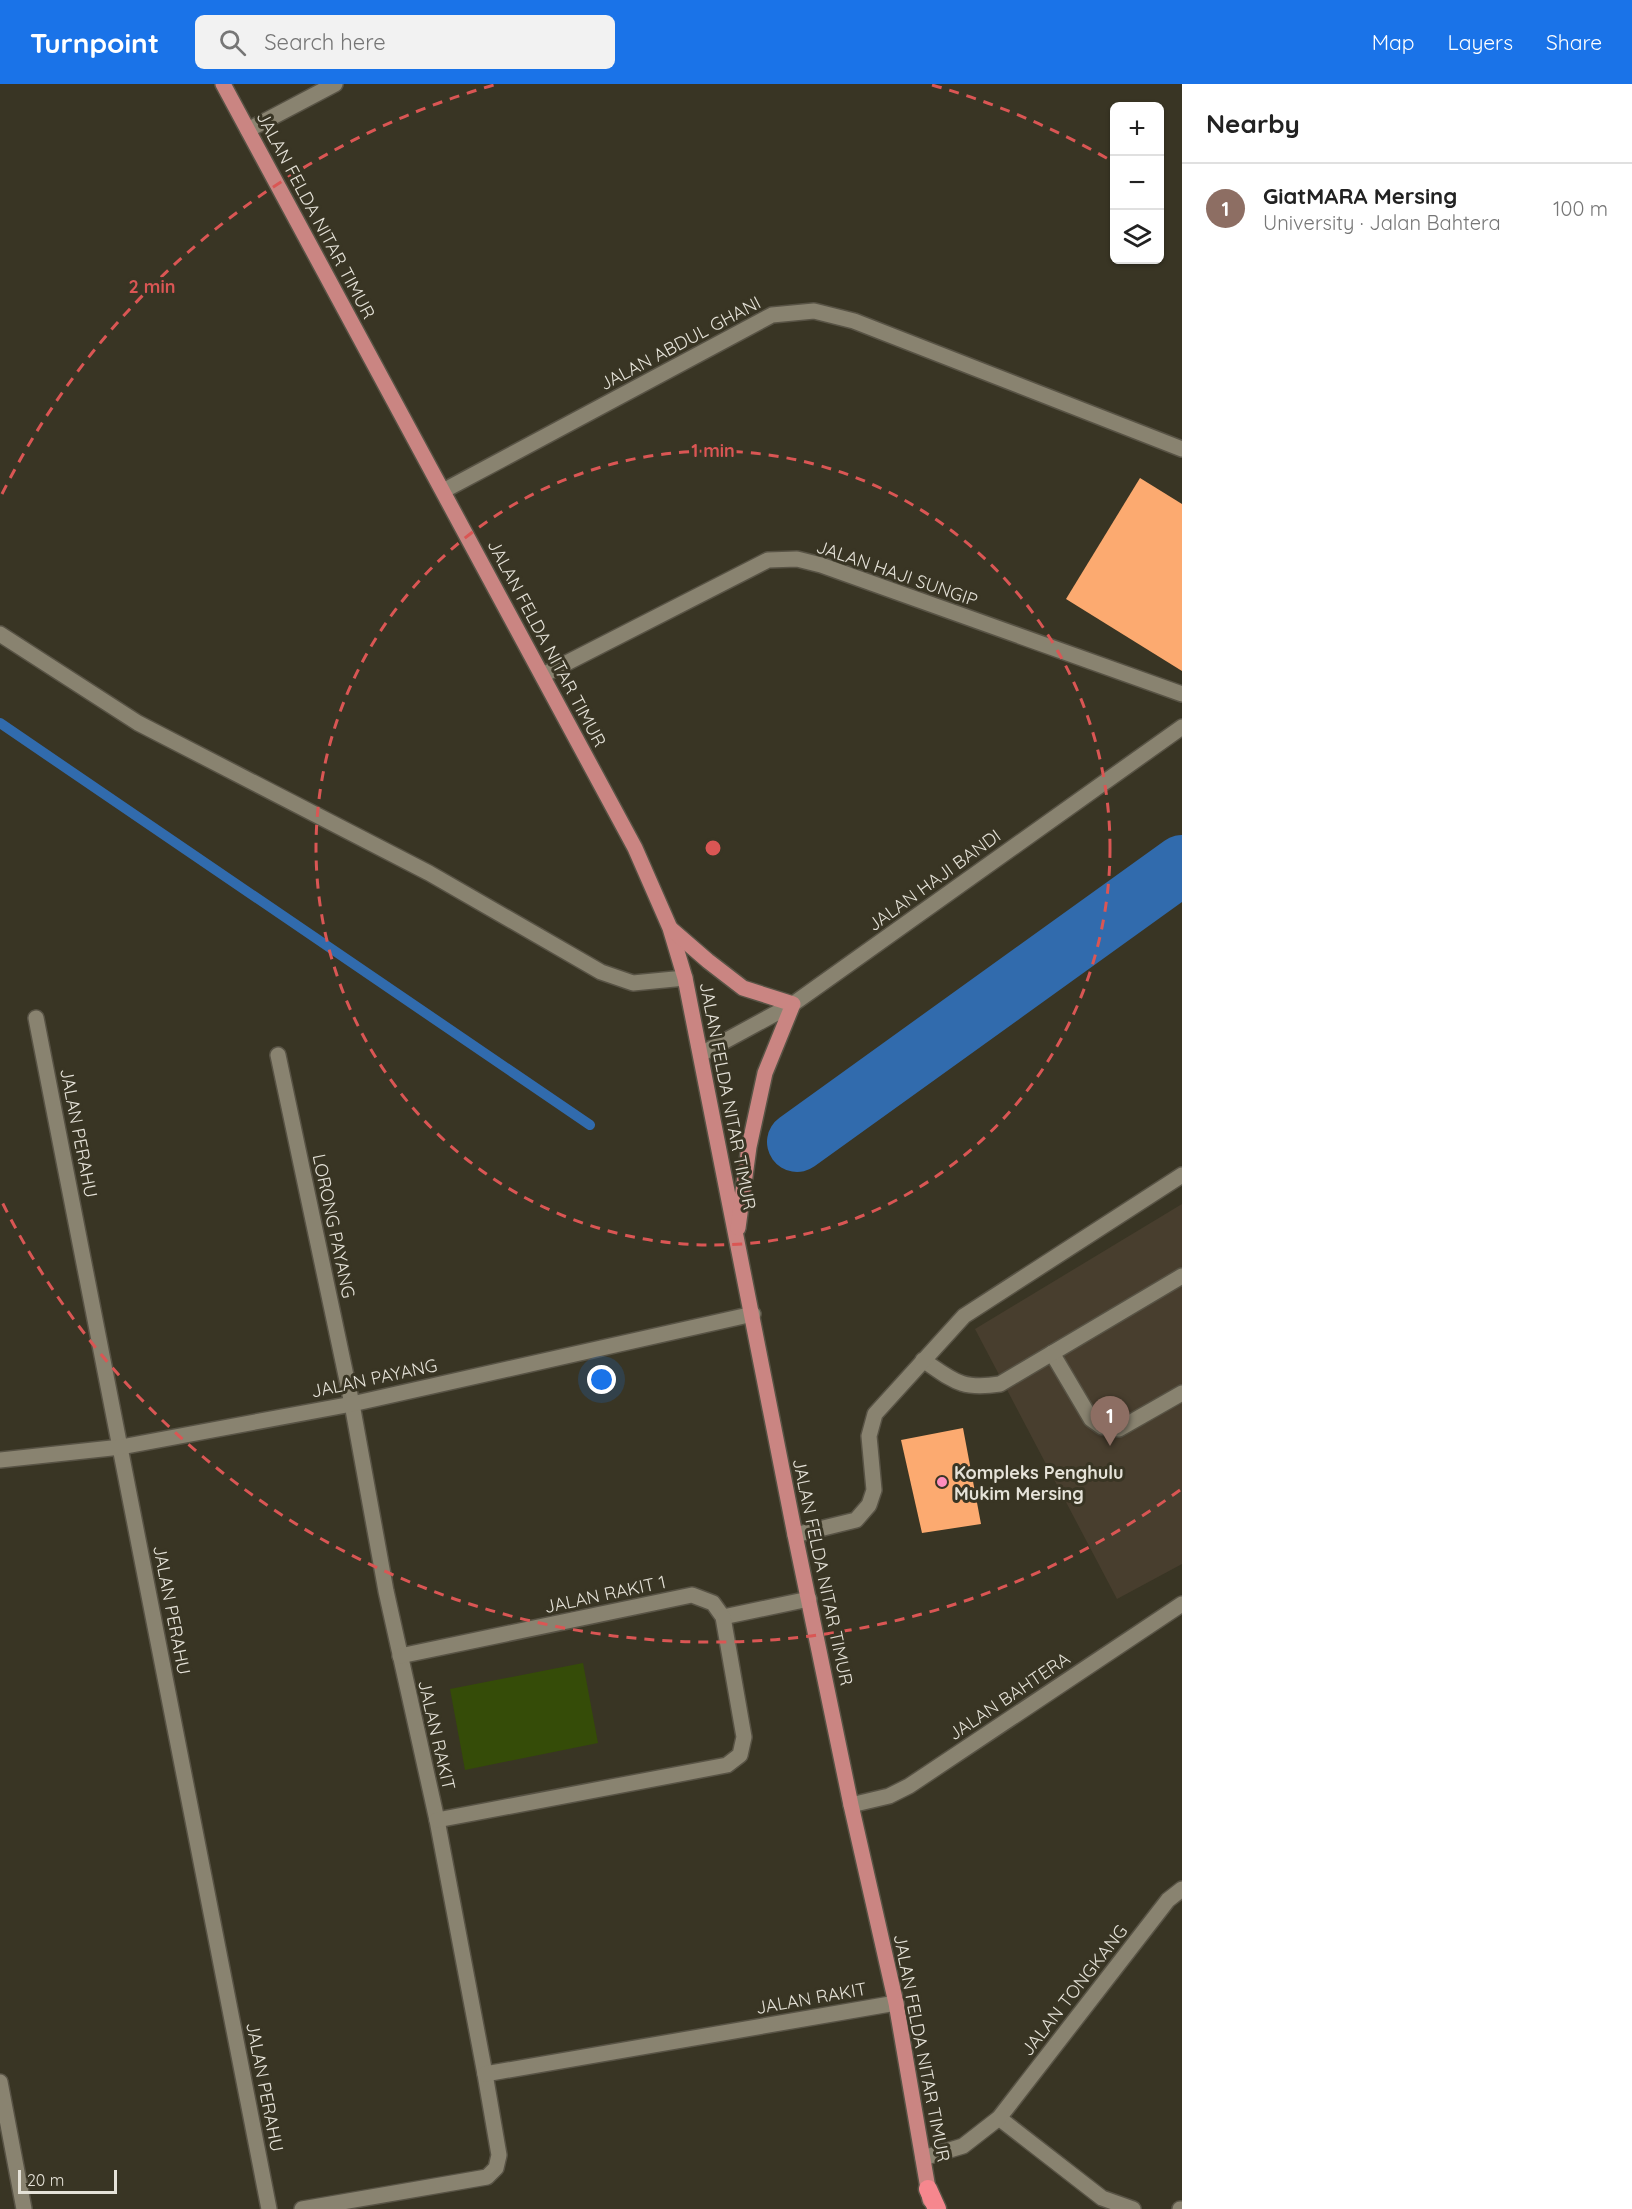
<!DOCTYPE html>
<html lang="en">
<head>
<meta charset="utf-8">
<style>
	body { margin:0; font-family:Quicksand,sans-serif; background:#f2f2f2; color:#222 }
	.controls { position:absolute; right:18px; top:18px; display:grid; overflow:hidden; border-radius:9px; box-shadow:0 2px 4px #0004 }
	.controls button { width:54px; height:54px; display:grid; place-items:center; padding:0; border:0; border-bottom:2px solid #e0e0e0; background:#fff; color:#222; font:30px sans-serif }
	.scale { position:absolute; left:18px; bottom:15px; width:99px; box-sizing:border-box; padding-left:6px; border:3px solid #e5e2d8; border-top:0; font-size:16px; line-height:21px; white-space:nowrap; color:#e5e2d8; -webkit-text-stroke:4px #393524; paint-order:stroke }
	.you { position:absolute; left:602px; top:1296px; width:21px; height:21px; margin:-15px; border:4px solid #fff; border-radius:50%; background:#1a73e8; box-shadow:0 0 0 9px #1a73e833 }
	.badge { display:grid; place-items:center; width:39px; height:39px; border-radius:50%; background:#1a73e8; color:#fff; font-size:20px; font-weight:700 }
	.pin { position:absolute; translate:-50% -50px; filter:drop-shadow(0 2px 3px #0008) }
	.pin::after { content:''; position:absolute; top:32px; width:21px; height:18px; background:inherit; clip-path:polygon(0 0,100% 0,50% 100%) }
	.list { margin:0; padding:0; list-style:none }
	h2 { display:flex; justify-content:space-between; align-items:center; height:78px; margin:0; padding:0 24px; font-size:26px }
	h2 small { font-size:20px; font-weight:400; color:#767676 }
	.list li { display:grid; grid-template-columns:39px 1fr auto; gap:18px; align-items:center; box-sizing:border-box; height:90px; padding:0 24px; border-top:2px solid #e0e0e0 }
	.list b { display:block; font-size:22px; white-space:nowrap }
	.list p { margin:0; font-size:20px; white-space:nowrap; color:#767676 }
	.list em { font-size:20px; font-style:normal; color:#767676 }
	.icon { flex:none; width:33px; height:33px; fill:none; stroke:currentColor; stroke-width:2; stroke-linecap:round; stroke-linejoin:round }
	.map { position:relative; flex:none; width:1182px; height:2125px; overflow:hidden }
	header { display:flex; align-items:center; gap:36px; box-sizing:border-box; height:84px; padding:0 30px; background:#1a73e8; color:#fff }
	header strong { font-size:28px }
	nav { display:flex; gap:33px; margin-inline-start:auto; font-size:21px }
	.search { width:420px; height:54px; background:#f2f2f2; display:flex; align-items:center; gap:15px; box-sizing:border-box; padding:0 21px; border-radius:9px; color:#767676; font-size:22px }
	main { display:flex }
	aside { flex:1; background:#fff }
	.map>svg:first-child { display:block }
	.education { fill:#483e2e }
	.green { fill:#354c08 }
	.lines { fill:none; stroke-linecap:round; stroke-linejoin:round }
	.stream { stroke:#316bad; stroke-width:10 }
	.river { stroke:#316bad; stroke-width:60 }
	.building { fill:#fcaa70 }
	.minor-casing { stroke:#585345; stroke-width:18 }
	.major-casing { stroke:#585345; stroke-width:18 }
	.highway-casing { stroke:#585345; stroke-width:21 }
	.minor { stroke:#898370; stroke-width:15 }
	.major { stroke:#ca8582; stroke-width:15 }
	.highway { stroke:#f6878e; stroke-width:18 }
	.ring { fill:none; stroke:#da5654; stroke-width:3; stroke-dasharray:10 8 }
	.poi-dot { fill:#fe8ebd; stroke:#393524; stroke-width:2 }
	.labels { text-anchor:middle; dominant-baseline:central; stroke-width:6; stroke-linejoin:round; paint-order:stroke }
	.street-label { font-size:18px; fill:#e5e2d8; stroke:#393524 }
	.poi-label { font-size:18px; font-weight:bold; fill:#e5e2d8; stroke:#393524; text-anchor:start }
	.centre { fill:#da5654; stroke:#393524; stroke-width:3 }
	.ring-label { font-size:18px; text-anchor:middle; font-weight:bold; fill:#da5654; stroke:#393524; stroke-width:6; stroke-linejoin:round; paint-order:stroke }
</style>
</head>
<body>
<header>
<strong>Turnpoint</strong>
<div class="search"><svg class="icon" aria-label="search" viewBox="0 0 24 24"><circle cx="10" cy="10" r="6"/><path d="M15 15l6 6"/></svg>Search here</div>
<nav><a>Map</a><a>Layers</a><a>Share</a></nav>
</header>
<main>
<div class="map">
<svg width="1182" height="2125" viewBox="0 0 1182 2125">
	<rect width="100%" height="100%" fill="#393524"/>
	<polygon class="education" points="1182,1120 1182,1480 1117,1515 975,1245"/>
	<polygon class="green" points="583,1579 598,1659 465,1686 450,1605"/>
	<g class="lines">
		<polyline class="stream" points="0,639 590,1041"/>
		<polyline class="river" points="797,1058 1182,781"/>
	</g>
	<g class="building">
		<polygon points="1140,394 1182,420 1182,587 1066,515"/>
		<polygon points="963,1344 981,1440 922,1449 901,1356"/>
	</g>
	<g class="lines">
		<g class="minor-casing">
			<g id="minor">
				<polyline points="248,46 335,0"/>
				<polyline points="443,407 772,231 814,227 854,237 1182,365"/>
				<polyline points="0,550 138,639 429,789 601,888 633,899 685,894"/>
				<polyline points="543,591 768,476 797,475 821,481 1182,610"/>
				<polyline points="36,934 269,2125"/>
				<polyline points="701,970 793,920 1182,643"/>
				<polyline points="278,971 352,1320 386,1507 437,1736 485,1990 499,2071 496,2084 487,2093 302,2125"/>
				<polyline points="1052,1269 1091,1335 1102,1343 1119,1345 1182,1309"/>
				<path d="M923,1276c31,21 38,30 77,24l182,-108"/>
				<polyline points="0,1376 121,1363 352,1320 753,1230"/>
				<polyline points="795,1451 856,1436 869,1421 874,1406 869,1352 875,1330 964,1232 1182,1091"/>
				<polyline points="723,1533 809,1515"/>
				<polyline points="400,1572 692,1511 713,1519 723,1533 744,1653 740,1671 727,1681 437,1736"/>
				<polyline points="851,1721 889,1712 909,1702 1182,1520"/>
				<polyline points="485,1990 896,1919"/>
				<polyline points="0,1998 24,2125"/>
				<polyline points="999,2034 1102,2114 1133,2125"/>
				<polyline points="923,2074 963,2062 999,2034 1168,1816 1182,1805"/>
				<polyline points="1180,2125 1182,2125"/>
			</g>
		</g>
		<g class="major-casing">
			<g id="major">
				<polyline points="223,0 635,764 670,844 685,894 795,1451 851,1721 896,1919 930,2116"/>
				<polyline points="671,845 708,877 743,904 793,920 765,989 749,1063 738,1144"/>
			</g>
		</g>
		<g class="highway-casing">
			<polyline id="highway" points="928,2105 937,2125"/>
		</g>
		<use href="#minor" class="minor"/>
		<use href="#major" class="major"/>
		<use href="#highway" class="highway"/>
	</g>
	<g class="ring">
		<circle cx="713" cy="764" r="397"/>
		<path d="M1180 1406A794 794 0 0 1 2 1118M2 410A794 794 0 0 1 494 1M932 1A794 794 0 0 1 1110 76"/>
	</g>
	<circle class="poi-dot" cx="942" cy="1398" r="6"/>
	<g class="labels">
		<g class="street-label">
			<text transform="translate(316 131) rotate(62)">JALAN FELDA NITAR TIMUR</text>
			<text transform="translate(680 259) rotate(-28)">JALAN ABDUL GHANI</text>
			<text transform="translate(897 489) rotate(19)">JALAN HAJI SUNGIP</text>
			<text transform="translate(547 559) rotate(62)">JALAN FELDA NITAR TIMUR</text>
			<text transform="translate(934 796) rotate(-36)">JALAN HAJI BANDI</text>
			<text transform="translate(728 1012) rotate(79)">JALAN FELDA NITAR TIMUR</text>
			<text transform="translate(79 1049) rotate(79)">JALAN PERAHU</text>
			<text transform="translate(334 1142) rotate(78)">LORONG PAYANG</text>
			<text transform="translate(374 1294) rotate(-12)">JALAN PAYANG</text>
			<text transform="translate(823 1488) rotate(78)">JALAN FELDA NITAR TIMUR</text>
			<text transform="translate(605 1510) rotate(-12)">JALAN RAKIT 1</text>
			<text transform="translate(172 1526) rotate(79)">JALAN PERAHU</text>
			<text transform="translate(1009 1612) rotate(-34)">JALAN BAHTERA</text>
			<text transform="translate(437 1651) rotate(77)">JALAN RAKIT</text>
			<text transform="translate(1074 1906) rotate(-52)">JALAN TONGKANG</text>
			<text transform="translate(811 1914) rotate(-10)">JALAN RAKIT</text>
			<text transform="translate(922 1964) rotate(79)">JALAN FELDA NITAR TIMUR</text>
			<text transform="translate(265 2003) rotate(79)">JALAN PERAHU</text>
		</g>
		<g class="poi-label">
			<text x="954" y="1388">Kompleks Penghulu<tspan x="954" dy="21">Mukim Mersing</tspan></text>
		</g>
	</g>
	<circle cx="713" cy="764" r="9" class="centre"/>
	<g class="ring-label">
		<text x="152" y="209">2 min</text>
		<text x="713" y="373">1 min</text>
	</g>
</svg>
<div class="controls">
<button>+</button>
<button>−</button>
<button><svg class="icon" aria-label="layers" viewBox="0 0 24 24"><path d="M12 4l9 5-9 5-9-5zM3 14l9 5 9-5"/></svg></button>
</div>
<div class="scale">20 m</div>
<div class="you"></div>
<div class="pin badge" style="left:1110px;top:1362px;background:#8d6e63">1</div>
</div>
<aside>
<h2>Nearby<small></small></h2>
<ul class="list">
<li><span class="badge" style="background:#8d6e63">1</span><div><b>GiatMARA Mersing</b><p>University · Jalan Bahtera</p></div><em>100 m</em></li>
</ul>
</aside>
</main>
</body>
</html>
